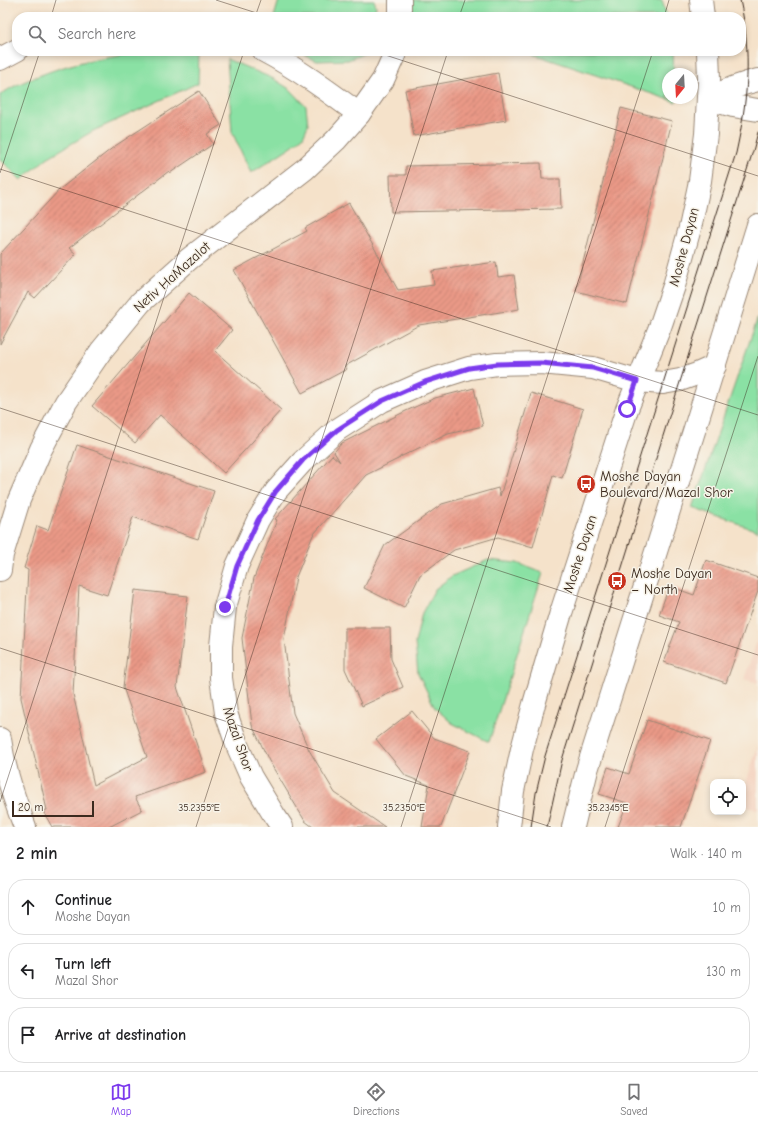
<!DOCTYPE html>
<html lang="en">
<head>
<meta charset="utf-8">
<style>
	body { margin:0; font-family:"Comic Neue",sans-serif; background:#f2f2f2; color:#202124 }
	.controls { position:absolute; right:12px; bottom:12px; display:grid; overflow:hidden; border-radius:8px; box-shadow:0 2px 6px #0003 }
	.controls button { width:36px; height:36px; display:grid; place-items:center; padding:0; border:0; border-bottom:1px solid #e0e0e0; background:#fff; color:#202124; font:20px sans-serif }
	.compass { position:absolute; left:662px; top:68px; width:36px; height:36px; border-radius:50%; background:#fff; box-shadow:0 2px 6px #0003; rotate:198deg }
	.scale { position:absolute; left:12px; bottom:10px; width:82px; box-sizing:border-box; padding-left:4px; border:2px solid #3b2a1e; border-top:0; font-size:11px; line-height:14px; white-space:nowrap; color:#3b2a1e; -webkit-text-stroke:3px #f7f3e8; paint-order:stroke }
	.stop { position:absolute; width:12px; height:12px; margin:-9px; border:3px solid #7c3aed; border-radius:50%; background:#fff }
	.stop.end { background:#7c3aed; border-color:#fff; box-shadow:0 1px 4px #0008 }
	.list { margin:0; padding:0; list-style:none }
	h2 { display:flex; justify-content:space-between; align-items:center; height:52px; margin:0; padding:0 16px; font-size:17px }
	h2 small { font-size:13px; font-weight:400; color:#757577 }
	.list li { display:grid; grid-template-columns:26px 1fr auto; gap:12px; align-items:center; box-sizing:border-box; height:56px; margin:0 8px 8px; padding:0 8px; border:1px solid #e0e0e0; border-radius:16px }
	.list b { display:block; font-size:15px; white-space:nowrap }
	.list p { margin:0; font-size:13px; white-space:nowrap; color:#757577 }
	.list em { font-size:13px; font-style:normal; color:#757577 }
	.icon { flex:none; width:22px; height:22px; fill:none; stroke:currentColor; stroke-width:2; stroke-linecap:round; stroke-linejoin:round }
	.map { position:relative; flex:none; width:758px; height:827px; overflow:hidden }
	.search { position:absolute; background:#fff; box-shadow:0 2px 6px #0003; left:12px; right:12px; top:12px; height:44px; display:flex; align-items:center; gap:10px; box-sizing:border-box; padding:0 14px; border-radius:16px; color:#757577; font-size:15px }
	.sheet { height:244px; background:#fff }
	nav { display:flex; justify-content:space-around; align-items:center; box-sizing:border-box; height:56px; border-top:1px solid #e0e0e0; background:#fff; font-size:11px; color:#757577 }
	nav a { display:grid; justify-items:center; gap:2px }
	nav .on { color:#7c3aed }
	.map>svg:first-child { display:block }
	.built { fill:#f4d3c0 }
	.green { fill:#8ae1a4; stroke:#628661 }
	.building { fill:url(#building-hatch) }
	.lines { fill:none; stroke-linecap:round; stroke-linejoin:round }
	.minor-casing { stroke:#988674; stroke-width:24 }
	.minor { stroke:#fff; stroke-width:22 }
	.tram { stroke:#3b2a1e; stroke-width:1 }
	.route { stroke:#7c3aed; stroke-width:5 }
	.ticks { fill:none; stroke:#3b2a1e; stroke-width:1; stroke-opacity:0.45 }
	.labels { text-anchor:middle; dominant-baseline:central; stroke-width:3; stroke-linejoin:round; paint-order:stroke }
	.street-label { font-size:14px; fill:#3b2a1e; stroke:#f7f3e8 }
	.poi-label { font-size:14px; fill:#3b2a1e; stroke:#f7f3e8; text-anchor:start }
	.ticks-label { font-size:10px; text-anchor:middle; fill:#3b2a1e; stroke:#f7f3e8; stroke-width:3; stroke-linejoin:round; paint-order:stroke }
</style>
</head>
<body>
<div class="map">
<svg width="758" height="827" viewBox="0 0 758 827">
	<defs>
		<pattern id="building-hatch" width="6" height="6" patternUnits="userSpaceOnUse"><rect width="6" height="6" fill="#ea9987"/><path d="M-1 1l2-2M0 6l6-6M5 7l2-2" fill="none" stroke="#bf7d6e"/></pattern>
	</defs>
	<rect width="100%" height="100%" fill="#f7f3e8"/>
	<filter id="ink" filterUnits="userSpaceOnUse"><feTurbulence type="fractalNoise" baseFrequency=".025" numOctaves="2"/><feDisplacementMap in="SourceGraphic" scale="8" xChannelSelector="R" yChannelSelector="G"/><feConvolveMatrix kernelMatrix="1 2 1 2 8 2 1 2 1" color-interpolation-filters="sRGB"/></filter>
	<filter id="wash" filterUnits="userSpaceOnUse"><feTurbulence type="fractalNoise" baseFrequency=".012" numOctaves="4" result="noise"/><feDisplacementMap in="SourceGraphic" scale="16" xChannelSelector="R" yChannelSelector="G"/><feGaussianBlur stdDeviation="0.9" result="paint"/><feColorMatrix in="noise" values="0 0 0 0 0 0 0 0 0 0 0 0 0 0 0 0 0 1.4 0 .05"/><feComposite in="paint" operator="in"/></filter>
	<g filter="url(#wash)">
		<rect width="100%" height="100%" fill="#f5e2ca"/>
		<g class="built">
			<polygon points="758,638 758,683 744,679"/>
			<polygon points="758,745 758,810 743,806 743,793"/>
		</g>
		<g class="green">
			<polygon points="279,0 374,0 376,6 374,17 274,17"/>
			<polygon points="411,0 662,0 667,17 422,17 411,13"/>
			<path d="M173,51l26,2 -1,30 -105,48 -46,27 -26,22 -21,-21v-64c11,-8 23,-13 36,-18 43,-18 90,-25 137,-26z"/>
			<polygon points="296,51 366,51 365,53 348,60 317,61"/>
			<polygon points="524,51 673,51 674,74 668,74 668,98 676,98 676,102"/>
			<polygon points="227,59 274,79 291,90 306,106 308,125 303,137 292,146 251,173 232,132"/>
			<polygon points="758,317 758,531 692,508"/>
			<polygon points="488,560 517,563 543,573 489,742 452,723 435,708 418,673 415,643 422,613 435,589 452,576"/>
		</g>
		<g id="blocks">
			<g class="building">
				<polygon points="498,73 506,120 414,136 405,90"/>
				<polygon points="199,91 221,125 207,134 213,144 170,173 169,171 69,248 76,254 35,298 28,292 0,344 0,254 60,189 115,146"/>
				<polygon points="621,108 672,121 627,304 576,291"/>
				<polygon points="541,163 542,179 560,179 561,209 391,212 390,175 406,175 406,166"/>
				<polygon points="349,203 398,290 434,285 432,271 496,262 498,277 514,275 519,309 419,325 345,366 347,369 302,393 234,270 307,231 305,228"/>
				<polygon points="189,293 232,330 215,351 281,410 224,473 160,415 135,443 92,406"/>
				<polygon points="474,388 483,426 448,434 400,457 400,458 366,475 313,535 296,577 284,639 293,713 309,750 335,793 385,827 313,827 305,821 269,761 252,725 242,638 254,578 277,520 275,519 332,455 340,462 334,452 342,443 406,411 435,398"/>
				<polygon points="531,393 583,409 562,478 553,475 533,547 498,537 454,550 420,575 404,608 364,588 385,545 442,504 498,488 500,496"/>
				<polygon points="77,445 214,491 198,539 133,517 107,595 79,586 73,694 94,785 147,757 123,687 135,590 188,596 177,687 206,772 135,797 142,810 109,827 52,827 43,811 47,810 21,698 28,570 24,568 37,526 48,530"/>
				<polygon points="706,560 758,578 758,591 726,683 664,662 679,622 659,615 669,586 694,595"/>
				<polygon points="345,628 390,628 391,659 403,687 362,706 345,669"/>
				<polygon points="412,711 434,738 470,751 441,827 422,827 429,785 406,776 376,739"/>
				<polygon points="647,720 710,741 681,827 618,827 627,803 599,794 608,767 629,774"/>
			</g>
		</g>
	</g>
	<g filter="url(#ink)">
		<use href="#blocks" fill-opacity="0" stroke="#988674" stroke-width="1"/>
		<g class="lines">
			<g class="minor-casing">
				<g id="minor">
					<polyline points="701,0 703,17"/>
					<polyline points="400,17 400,0"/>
					<path d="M264,51c34,18 64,40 95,63"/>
					<polyline points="0,59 17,50"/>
					<path d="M708,99c16,-8 32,-15 50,-19"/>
					<polyline points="708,99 733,106 758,110"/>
					<polyline points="0,570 2,555 19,500 41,449 66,402 101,351 141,302 189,259 305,169 336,140 359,114 383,80 396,51"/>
					<path d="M0,739c4,30 14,60 25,88"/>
					<polyline points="282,827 274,815 251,777 237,745 226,713 221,678 221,646 225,607 237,566 258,520 276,491 303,461 337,430 382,401 425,382 469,368 497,364 541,363 593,368 637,381 663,383 680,380 697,374 715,366"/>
					<polyline points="509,827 513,791 522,749 534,704 560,616 627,409 660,327 674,286 690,228 700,181 706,134 709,79 708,51"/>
					<polyline points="573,827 587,770 695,428 758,225"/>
				</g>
			</g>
			<use href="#minor" class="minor"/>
			<g class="tram">
				<path d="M531,827l5,-34 9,-37 191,-603c12,-54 16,-99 4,-153"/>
				<polyline points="547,827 562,760 668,420 753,151 758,132"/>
			</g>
		</g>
	</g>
	<g class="lines" filter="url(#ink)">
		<polyline class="route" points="225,607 237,566 258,520 276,491 303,460 337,430 382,401 425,382 469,368 497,364 541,363 593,368 637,381 627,409"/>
	</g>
	<path class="ticks" d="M216,0l53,17M51,17l5,-17M255,17l6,-17M459,17l6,-17M664,17l5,-17M373,51l385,125M0,169l758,246M0,173l40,-122M0,408l758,247M0,648l551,179M0,802l244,-751M196,827l252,-776M401,827l252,-776M605,827l153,-471"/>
	<defs>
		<g id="bus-disc" transform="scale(1)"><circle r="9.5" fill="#c8321e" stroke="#f7f3e8"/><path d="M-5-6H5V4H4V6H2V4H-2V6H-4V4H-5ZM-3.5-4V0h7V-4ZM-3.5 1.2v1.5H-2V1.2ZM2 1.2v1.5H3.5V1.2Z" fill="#fff"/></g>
	</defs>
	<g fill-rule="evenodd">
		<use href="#bus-disc" x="586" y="484"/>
		<use href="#bus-disc" x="617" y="581"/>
	</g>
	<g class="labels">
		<g class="street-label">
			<text transform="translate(684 247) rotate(-75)">Moshe Dayan</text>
			<text transform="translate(172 277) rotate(-42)">Netiv HaMazalot</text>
			<text transform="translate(580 554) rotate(-72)">Moshe Dayan</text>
			<text transform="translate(238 739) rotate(71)">Mazal Shor</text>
		</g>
		<g class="poi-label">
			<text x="600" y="476">Moshe Dayan<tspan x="600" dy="16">Boulevard/Mazal Shor</tspan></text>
			<text x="631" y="573">Moshe Dayan<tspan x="631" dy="16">– North</tspan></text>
		</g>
	</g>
	<g class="ticks-label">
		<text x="199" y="811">35.2355°E</text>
		<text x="404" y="811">35.2350°E</text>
		<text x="608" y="811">35.2345°E</text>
	</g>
</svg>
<div class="controls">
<button><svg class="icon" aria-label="locate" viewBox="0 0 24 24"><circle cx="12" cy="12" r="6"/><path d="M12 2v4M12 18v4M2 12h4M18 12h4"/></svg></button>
</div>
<svg class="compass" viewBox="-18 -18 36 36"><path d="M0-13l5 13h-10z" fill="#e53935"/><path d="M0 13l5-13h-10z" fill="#757577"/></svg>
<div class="scale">20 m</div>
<div class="stop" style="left:627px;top:409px"></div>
<div class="stop end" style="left:225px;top:607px"></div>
<div class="search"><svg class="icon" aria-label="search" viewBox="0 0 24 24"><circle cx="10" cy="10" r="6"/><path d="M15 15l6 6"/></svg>Search here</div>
</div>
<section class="sheet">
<h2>2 min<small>Walk · 140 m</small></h2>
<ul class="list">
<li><svg class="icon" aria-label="ahead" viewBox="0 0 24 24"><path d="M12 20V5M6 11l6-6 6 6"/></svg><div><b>Continue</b><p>Moshe Dayan</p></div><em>10 m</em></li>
<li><svg class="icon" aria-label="left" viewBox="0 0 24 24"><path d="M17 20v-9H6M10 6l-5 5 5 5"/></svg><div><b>Turn left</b><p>Mazal Shor</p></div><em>130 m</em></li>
<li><svg class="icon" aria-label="arrive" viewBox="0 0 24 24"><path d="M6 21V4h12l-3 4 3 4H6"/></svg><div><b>Arrive at destination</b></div></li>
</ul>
</section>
<nav>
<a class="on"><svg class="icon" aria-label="map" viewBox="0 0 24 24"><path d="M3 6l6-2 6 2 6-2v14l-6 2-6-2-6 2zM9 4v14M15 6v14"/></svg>Map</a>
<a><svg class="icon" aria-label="directions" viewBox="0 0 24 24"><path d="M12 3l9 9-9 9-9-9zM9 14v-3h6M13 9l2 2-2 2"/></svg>Directions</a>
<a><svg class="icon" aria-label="saved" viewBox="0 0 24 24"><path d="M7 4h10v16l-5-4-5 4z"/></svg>Saved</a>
</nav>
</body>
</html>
